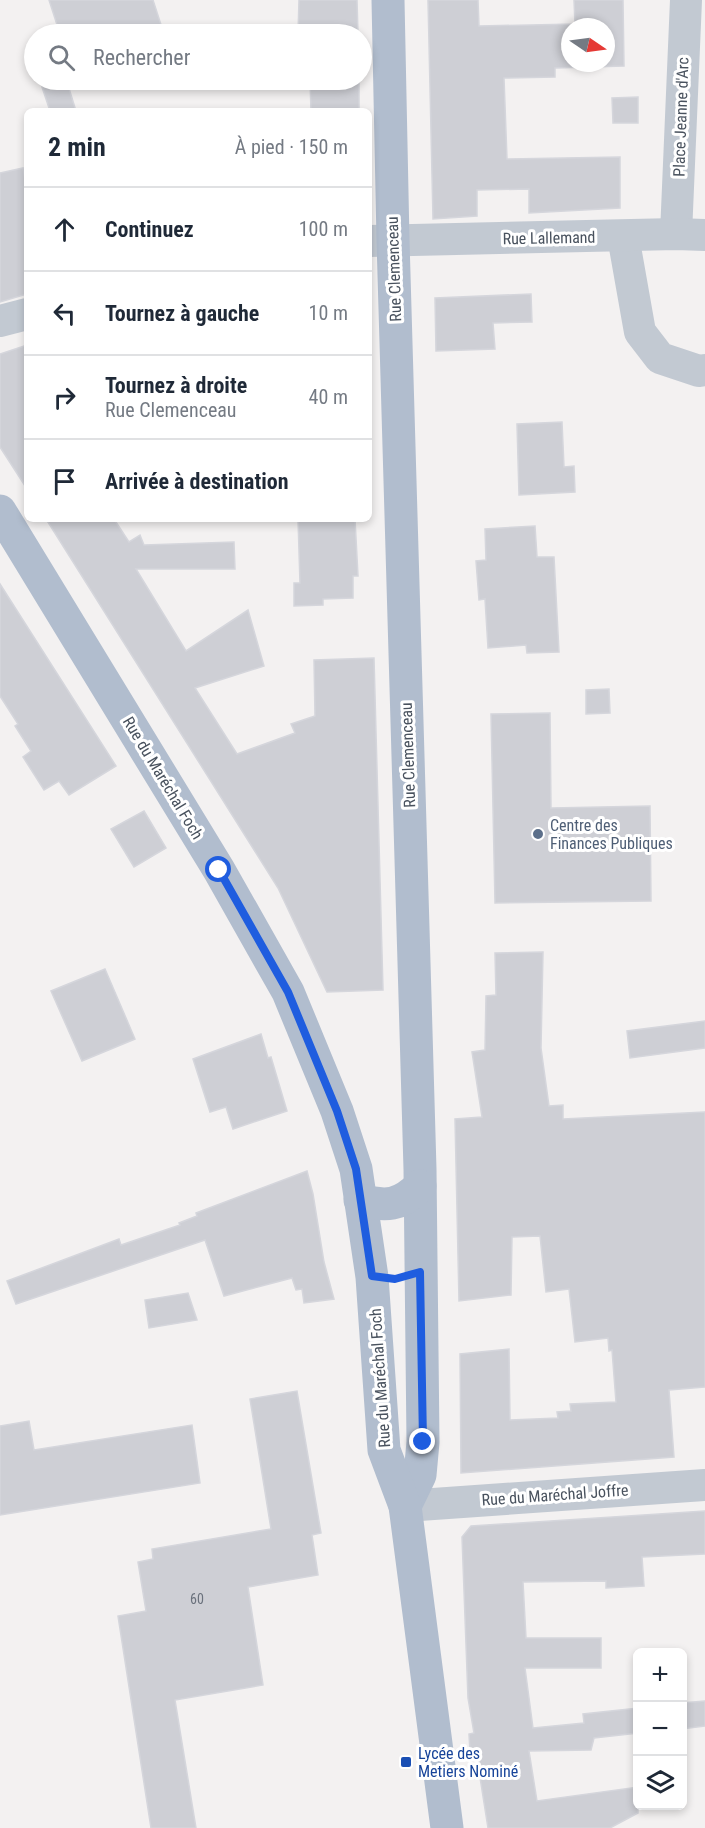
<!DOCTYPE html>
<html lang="fr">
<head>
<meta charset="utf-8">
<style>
	body { margin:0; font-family:"Roboto Condensed",sans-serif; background:#f6f6f7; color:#1f2937 }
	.controls { position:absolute; right:18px; bottom:18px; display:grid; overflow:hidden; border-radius:9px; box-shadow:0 3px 9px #0003 }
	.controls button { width:54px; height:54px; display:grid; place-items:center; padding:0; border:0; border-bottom:2px solid #e0e1e3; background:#fff; color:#1f2937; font:30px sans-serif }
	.compass { position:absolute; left:561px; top:18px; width:54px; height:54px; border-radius:50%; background:#fff; box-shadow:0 3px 9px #0003; rotate:103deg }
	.stop { position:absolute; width:18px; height:18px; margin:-14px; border:4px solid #1f5ddf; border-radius:50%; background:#fff }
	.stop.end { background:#1f5ddf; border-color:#fff; box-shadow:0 2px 6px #0008 }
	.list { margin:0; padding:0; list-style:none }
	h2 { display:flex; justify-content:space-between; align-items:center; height:78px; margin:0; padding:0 24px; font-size:26px }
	h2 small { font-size:20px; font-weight:400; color:#747a83 }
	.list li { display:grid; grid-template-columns:39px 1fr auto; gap:18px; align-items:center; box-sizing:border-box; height:84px; padding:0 24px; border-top:2px solid #e0e1e3 }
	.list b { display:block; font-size:22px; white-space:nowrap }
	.list p { margin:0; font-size:20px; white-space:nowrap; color:#747a83 }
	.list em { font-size:20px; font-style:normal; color:#747a83 }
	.icon { flex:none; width:33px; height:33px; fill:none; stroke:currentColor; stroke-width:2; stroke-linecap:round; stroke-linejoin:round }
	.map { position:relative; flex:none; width:705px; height:1828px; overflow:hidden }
	.search { position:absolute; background:#fff; box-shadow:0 3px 9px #0003; left:24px; top:24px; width:348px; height:66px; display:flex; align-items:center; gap:15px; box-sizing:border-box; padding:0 21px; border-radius:33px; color:#747a83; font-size:22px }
	.panel { position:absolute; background:#fff; box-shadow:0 3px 9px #0003; left:24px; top:108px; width:348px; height:414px; border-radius:9px }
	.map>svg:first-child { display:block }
	.building { fill:#cecfd5; stroke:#d5d6dc; stroke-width:1.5; fill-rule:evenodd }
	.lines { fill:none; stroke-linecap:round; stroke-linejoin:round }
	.street { stroke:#c2c9d2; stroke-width:32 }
	.primary { stroke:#b1bdce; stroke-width:33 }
	.route { stroke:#1f5ddf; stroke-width:8 }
	.service-dot { fill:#5c6f8a; stroke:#fff; stroke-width:2 }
	.transit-dot { fill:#1a4fb4; stroke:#fff; stroke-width:2 }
	.labels { text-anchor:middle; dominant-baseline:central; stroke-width:6; stroke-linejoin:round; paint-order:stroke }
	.number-label { font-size:14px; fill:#6a717c }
	.street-label { font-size:16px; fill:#49525e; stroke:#fff }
	.service-label { font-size:16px; fill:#4e5e75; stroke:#fff; text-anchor:start }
	.transit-label { font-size:16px; fill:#164399; stroke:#fff; text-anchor:start }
</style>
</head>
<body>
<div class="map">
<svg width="705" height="1828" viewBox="0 0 705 1828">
	<rect width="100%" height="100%" fill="#f3f1f1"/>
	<g class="building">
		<polygon points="49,0 153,0 164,34 60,34"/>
		<polygon points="299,0 357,0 358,34 298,34"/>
		<path d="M428,0h50l1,26 96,-2 -1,-24h49l1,66 -69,2v9l-51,1 3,81 113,-2v51l-91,5v-24l-52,1v26l-44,3zM570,27h36v36h-36z"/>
		<polygon points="310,80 359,80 359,111 311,111"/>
		<polygon points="67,82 76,111 50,111 42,87"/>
		<polygon points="638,97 638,123 613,123 612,98"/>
		<polygon points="23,168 27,191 27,294 0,302 0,173"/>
		<polygon points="531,294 532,322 493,323 495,349 436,351 435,298"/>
		<polygon points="27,345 27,489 0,447 0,354"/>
		<polygon points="562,422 564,467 574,466 575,492 519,495 517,424"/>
		<polygon points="46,519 114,519 129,542 140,535 144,545 234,542 235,569 136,569 186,651 248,610 264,666 195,688 237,754 295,733 291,724 315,716 314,660 374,658 383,990 327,992 278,888"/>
		<polygon points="298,519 355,519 358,576 353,576 353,598 323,599 323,605 294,606 294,583 300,583"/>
		<polygon points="535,526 537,557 554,557 559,652 527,653 526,645 488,648 485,599 479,600 476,561 486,560 485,529"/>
		<polygon points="0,584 116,766 69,795 59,781 44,790 23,757 31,751 15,726 18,724 0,696"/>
		<polygon points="609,689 610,713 586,714 586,690"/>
		<polygon points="550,713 551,808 650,806 651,901 495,903 491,714"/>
		<polygon points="144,811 166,848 134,867 111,829"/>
		<polygon points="543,952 541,1048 549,1106 563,1105 563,1119 705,1112 705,1387 669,1390 674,1457 461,1473 460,1354 509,1349 510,1420 558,1418 557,1412 571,1411 570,1404 616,1402 612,1350 609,1351 608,1338 575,1342 569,1289 546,1292 540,1236 512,1237 511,1295 459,1301 455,1119 482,1117 472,1052 485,1050 486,996 496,995 495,953"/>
		<polygon points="105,969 135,1039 82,1061 51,991"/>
		<polygon points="705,1021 705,1048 630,1058 627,1031"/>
		<polygon points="261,1034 268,1058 271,1057 287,1111 233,1129 226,1107 210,1112 193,1059"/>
		<polygon points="307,1171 313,1194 324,1262 334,1299 304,1303 302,1289 296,1290 292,1278 224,1296 205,1240 16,1304 7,1281 119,1239 121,1245 180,1225 179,1223 197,1216 196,1213"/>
		<polygon points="188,1293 197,1320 149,1328 145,1300"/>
		<polygon points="297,1391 321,1533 312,1535 318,1575 248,1587 263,1685 175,1700 196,1828 151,1828 118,1616 146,1611 138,1562 153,1559 152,1549 271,1529 250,1399"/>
		<polygon points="29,1421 34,1450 192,1425 200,1483 0,1515 0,1426"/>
		<polygon points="705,1511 705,1554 642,1557 644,1586 606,1588 606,1581 523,1582 526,1638 601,1638 601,1668 525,1668 533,1728 584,1723 583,1714 638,1708 638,1733 594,1738 591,1750 529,1751 537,1801 638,1787 638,1813 610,1828 488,1828 476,1752 470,1752 469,1734 474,1733 468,1698 462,1537 471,1526"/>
		<polygon points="705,1701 705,1726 682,1729 682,1703"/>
	</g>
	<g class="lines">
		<g class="street">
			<polyline points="676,234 686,0"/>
			<polyline points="623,236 640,332 660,358 699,371 705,370"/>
			<polyline points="369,241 676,234 705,235"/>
			<polyline points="0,321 27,314"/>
			<polyline points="405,1506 705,1485"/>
		</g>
		<g class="primary">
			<polyline points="388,0 393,240 420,1169 423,1442 420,1475 405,1506"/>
			<polyline points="0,511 219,870 288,992 337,1111 356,1169 372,1277 384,1450 405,1506 447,1828"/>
			<path d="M360,1200c26,7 40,6 60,-14"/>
		</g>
	</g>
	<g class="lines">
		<polyline class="route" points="219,870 288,992 337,1111 356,1169 372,1276 395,1279 420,1272 423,1442"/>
	</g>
	<circle class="service-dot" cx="538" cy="834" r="6"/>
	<rect class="transit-dot" x="400" y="1756" width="12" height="12" rx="3"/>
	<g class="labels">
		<g class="number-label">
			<text x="197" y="1599">60</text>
		</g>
		<g class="street-label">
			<text transform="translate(681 117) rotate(-88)">Place Jeanne d'Arc</text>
			<text transform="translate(549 238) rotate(-1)">Rue Lallemand</text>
			<text transform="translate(394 269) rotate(-92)">Rue Clemenceau</text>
			<text transform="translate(408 755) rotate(-92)">Rue Clemenceau</text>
			<text transform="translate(163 778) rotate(59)">Rue du Maréchal Foch</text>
			<text transform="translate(380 1378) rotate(-94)">Rue du Maréchal Foch</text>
			<text transform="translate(555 1495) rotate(-4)">Rue du Maréchal Joffre</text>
		</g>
		<g class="service-label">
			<text x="550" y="825">Centre des<tspan x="550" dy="18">Finances Publiques</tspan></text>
		</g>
		<g class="transit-label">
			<text x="418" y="1753">Lycée des<tspan x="418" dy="18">Metiers Nominé</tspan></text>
		</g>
	</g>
</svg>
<div class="controls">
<button>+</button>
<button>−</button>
<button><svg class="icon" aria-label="layers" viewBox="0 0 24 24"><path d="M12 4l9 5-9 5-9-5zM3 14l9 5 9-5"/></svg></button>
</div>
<svg class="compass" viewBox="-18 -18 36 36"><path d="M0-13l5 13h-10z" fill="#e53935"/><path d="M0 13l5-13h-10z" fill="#747a83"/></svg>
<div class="stop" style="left:219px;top:870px"></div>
<div class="stop end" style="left:423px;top:1442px"></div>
<div class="search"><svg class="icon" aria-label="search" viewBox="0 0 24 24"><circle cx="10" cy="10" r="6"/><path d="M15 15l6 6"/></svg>Rechercher</div>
<section class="panel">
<h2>2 min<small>À pied · 150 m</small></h2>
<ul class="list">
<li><svg class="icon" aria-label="ahead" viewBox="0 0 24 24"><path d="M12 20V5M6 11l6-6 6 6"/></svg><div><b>Continuez</b></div><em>100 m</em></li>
<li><svg class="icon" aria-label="left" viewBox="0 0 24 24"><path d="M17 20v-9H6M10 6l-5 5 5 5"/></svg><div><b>Tournez à gauche</b></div><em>10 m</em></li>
<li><svg class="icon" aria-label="right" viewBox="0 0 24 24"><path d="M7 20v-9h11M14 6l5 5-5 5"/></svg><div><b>Tournez à droite</b><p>Rue Clemenceau</p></div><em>40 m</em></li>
<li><svg class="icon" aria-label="arrive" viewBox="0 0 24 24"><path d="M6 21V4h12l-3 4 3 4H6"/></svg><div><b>Arrivée à destination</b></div></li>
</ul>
</section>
</div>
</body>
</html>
